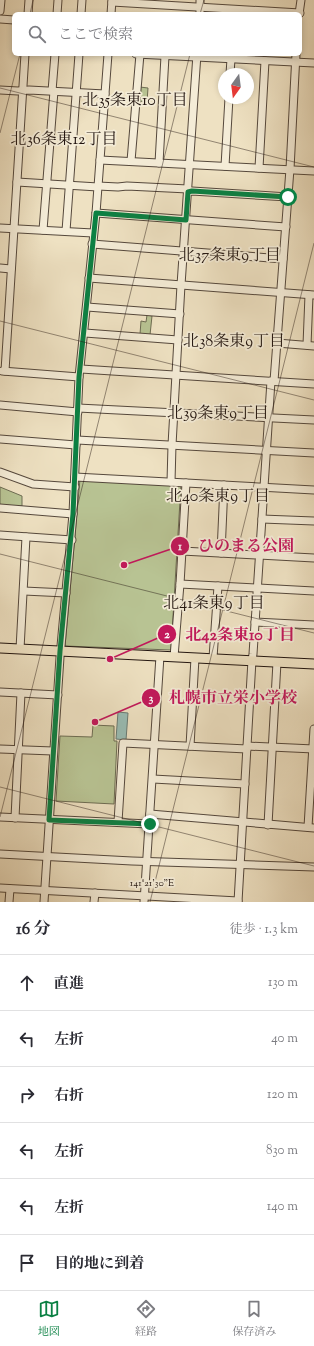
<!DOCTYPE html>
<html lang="ja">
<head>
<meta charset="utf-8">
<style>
	body { margin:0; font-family:"Sorts Mill Goudy","Noto Serif JP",serif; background:#f7f7f7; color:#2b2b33 }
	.compass { position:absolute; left:218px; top:68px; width:36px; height:36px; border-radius:50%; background:#fff; box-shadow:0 2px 6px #0003; rotate:194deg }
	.stop { position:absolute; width:12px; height:12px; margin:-9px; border:3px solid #0b8043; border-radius:50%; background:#fff }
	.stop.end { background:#0b8043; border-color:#fff; box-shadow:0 1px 4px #0008 }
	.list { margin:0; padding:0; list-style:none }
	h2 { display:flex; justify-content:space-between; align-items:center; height:52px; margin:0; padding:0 16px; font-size:17px }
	h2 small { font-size:13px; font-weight:400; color:#7c7c81 }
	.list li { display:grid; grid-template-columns:26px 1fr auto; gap:12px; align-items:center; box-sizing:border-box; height:56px; padding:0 16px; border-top:1px solid #e1e1e2 }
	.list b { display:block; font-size:15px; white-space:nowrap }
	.list em { font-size:13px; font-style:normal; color:#7c7c81 }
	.icon { flex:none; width:22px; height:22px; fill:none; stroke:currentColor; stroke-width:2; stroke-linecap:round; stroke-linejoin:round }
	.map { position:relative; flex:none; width:314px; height:902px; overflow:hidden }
	.search { position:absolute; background:#fff; box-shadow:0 2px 6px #0003; left:12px; right:12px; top:12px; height:44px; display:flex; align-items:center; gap:10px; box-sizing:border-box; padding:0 14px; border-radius:6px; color:#7c7c81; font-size:15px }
	.sheet { height:388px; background:#fff }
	nav { display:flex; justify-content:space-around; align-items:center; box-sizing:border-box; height:56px; border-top:1px solid #e1e1e2; background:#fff; font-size:11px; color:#7c7c81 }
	nav a { display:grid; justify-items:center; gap:2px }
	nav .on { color:#0b8043 }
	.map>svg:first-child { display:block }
	.green { fill:#b8c393; stroke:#6d6c52 }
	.water { fill:#99bdb5; stroke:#697a73 }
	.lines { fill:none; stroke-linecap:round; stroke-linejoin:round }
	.minor-casing { stroke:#55483c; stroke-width:9 }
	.major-casing { stroke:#221510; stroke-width:11 }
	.minor { stroke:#f4ecd7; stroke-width:7 }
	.major { stroke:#eee1c2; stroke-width:9 }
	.route { stroke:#0b8043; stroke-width:5 }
	.ticks { fill:none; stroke:#221510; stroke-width:1; stroke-opacity:0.45 }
	.labels { text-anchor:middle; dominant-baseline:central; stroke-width:3.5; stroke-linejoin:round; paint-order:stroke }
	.neighbourhood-label { font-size:16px; fill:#221510; stroke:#f4ecd7 }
	.ticks-label { font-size:10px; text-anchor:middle; fill:#221510; stroke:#f4ecd7; stroke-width:3.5; stroke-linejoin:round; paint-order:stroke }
	.leader { fill:none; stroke:#c2185b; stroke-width:1.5 }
	.callout-dot { fill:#c2185b; stroke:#f4ecd7; stroke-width:1.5 }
	.mark-label { font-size:12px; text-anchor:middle; font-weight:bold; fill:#fff }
	.callout-label { font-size:16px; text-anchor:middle; font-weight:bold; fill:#c2185b; stroke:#f4ecd7; stroke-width:3.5; stroke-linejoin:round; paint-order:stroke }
</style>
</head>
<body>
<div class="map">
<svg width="314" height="902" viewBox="0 0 314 902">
	<rect width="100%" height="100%" fill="#eee1c2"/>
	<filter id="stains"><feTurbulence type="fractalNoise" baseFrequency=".005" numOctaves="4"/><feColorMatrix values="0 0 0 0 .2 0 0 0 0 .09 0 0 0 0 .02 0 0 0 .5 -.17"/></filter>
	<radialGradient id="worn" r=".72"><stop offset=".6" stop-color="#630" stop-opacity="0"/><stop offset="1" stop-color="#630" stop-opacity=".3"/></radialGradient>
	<g class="green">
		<polygon points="140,87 148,88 147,102 139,101"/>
		<polygon points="147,315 152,316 150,335 140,334 141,321 146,322"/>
		<polygon points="80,479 181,484 171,650 65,646"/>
		<polygon points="0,487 22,496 22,506 0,505"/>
		<polygon points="93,725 114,726 114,741 117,741 114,804 56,801 60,736 92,737"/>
	</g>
	<polygon class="water" points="118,712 128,713 126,740 116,739"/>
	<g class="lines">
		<g class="minor-casing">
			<g id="minor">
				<polyline points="112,2 300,13"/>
				<polyline points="0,11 1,0"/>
				<polyline points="28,14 29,0"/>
				<polyline points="57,14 58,0"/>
				<polyline points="81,14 82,0"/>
				<polyline points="111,14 112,0"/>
				<polyline points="200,14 200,0"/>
				<polyline points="299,14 301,0"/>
				<polyline points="0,19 14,20"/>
				<polyline points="136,54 314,63"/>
				<polyline points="230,74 231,59"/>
				<polyline points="0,90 18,91 29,90 105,94"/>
				<polyline points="52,91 55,54"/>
				<polyline points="100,160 314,171"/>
				<polyline points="131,161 140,54"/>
				<polyline points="159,163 165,56"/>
				<polyline points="225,166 229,98"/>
				<polyline points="259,168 265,61"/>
				<polyline points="17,182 98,187"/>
				<polyline points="98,186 118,187 127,186 188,189"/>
				<polyline points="188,192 192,191 288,197"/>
				<polyline points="96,213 286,227"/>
				<polyline points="0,228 93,233"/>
				<polyline points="43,230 54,91"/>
				<polyline points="66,231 79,54"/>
				<polyline points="92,244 283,259"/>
				<polyline points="0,268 11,269"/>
				<polyline points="89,278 314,295"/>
				<polyline points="87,307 180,314"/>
				<polyline points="85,333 178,340"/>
				<polyline points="277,343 314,346"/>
				<polyline points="307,345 309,295"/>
				<polyline points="81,369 314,384"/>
				<polyline points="2,371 79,377"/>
				<polyline points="5,371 25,54"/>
				<polyline points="274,381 290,169 296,54"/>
				<polyline points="0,405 78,412"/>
				<polyline points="78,408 314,420"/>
				<polyline points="0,439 76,445"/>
				<polyline points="77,440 314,453"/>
				<polyline points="0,472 33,484 75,487"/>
				<polyline points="75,477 314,490"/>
				<polyline points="171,482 172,445 181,285 197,54"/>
				<polyline points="0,508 73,514"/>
				<polyline points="262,519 314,521"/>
				<polyline points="0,535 72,540"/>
				<polyline points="182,551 314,558"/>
				<polyline points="221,553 224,485"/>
				<polyline points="180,584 314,591"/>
				<polyline points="24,591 66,593"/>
				<polyline points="255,622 314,625"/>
				<polyline points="20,649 26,537"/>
				<polyline points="174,657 180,584 186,483"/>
				<polyline points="213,658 218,586"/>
				<polyline points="0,692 58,695"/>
				<polyline points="190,746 195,658"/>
				<polyline points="247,746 314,749"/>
				<polyline points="0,749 53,751"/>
				<polyline points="153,779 245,784"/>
				<polyline points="150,814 314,828"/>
				<polyline points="0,817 149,824"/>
				<polyline points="15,818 21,693"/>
				<polyline points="118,822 123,743 247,749"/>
				<polyline points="268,825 277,662"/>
				<polyline points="308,827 314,729"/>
				<polyline points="0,854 132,861 314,867"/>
				<polyline points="0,888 238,901"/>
				<polyline points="9,902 10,889"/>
				<polyline points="44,902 60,657 73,514 79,377 96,213 108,54"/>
				<polyline points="94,902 95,893"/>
				<polyline points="144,902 160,656"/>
				<polyline points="238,902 252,660 253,654 271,381"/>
			</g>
		</g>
		<g class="major-casing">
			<polyline id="major" points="0,648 314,664"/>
		</g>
		<use href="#minor" class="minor"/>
		<use href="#major" class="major"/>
	</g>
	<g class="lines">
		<polyline class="route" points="150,824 49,820 60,651 73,514 79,377 96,213 186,220 188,192 192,191 288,197"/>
	</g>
	<path class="ticks" d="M30,14l3,-14M200,14l4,-14M0,88l314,79M0,133l20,-79M0,321l314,79M0,554l314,79M0,787l314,79M0,817l190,-763M150,902l164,-659"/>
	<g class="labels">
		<g class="neighbourhood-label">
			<text x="135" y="101">北35条東10丁目</text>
			<text x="64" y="140">北36条東12丁目</text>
			<text x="230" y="256">北37条東9丁目</text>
			<text x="234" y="342">北38条東9丁目</text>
			<text x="218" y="414">北39条東9丁目</text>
			<text x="218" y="497">北40条東9丁目</text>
			<text x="214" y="604">北41条東9丁目</text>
		</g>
	</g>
	<g class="ticks-label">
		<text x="152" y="886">141°21'30"E</text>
	</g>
	<path class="leader" d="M124 565L180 546M110 659L167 634M95 722L151 698"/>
	<g class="callout-dot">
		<circle cx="124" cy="565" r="4"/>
		<circle cx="110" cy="659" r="4"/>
		<circle cx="95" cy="722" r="4"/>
		<circle cx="180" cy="546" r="10"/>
		<circle cx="167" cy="634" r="10"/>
		<circle cx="151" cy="698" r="10"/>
	</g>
	<g class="mark-label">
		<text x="180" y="550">1</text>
		<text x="167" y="638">2</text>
		<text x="151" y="702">3</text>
	</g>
	<g class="callout-label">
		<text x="246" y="551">ひのまる公園</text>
		<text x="240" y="640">北42条東10丁目</text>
		<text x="233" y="703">札幌市立栄小学校</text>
	</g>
	<rect width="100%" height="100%" filter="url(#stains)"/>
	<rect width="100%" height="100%" fill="url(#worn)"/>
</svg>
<svg class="compass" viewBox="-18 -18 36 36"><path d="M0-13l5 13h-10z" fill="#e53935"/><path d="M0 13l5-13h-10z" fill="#7c7c81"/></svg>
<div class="stop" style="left:288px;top:197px"></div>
<div class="stop end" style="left:150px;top:824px"></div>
<div class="search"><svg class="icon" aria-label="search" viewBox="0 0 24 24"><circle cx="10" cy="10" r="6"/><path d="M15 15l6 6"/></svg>ここで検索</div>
</div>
<section class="sheet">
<h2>16 分<small>徒歩 · 1.3 km</small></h2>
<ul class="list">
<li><svg class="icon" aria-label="ahead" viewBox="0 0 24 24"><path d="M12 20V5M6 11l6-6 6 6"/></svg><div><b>直進</b></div><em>130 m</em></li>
<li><svg class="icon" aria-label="left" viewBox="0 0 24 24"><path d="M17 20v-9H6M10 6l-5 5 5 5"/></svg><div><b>左折</b></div><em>40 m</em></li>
<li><svg class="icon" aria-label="right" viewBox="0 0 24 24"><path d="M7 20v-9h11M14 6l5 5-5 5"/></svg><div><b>右折</b></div><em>120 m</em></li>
<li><svg class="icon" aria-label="left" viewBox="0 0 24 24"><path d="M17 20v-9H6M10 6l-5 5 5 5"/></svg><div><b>左折</b></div><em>830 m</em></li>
<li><svg class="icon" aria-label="left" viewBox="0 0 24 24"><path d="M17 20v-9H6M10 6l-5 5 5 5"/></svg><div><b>左折</b></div><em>140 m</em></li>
<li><svg class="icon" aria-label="arrive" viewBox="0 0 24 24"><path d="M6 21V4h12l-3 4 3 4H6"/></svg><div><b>目的地に到着</b></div></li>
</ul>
</section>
<nav>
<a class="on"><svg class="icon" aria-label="map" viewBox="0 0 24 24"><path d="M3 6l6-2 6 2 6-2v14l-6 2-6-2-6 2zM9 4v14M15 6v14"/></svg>地図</a>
<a><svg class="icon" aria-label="directions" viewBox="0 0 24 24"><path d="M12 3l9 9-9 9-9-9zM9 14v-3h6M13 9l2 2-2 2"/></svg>経路</a>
<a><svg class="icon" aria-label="saved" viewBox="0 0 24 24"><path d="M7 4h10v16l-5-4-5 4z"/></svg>保存済み</a>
</nav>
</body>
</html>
